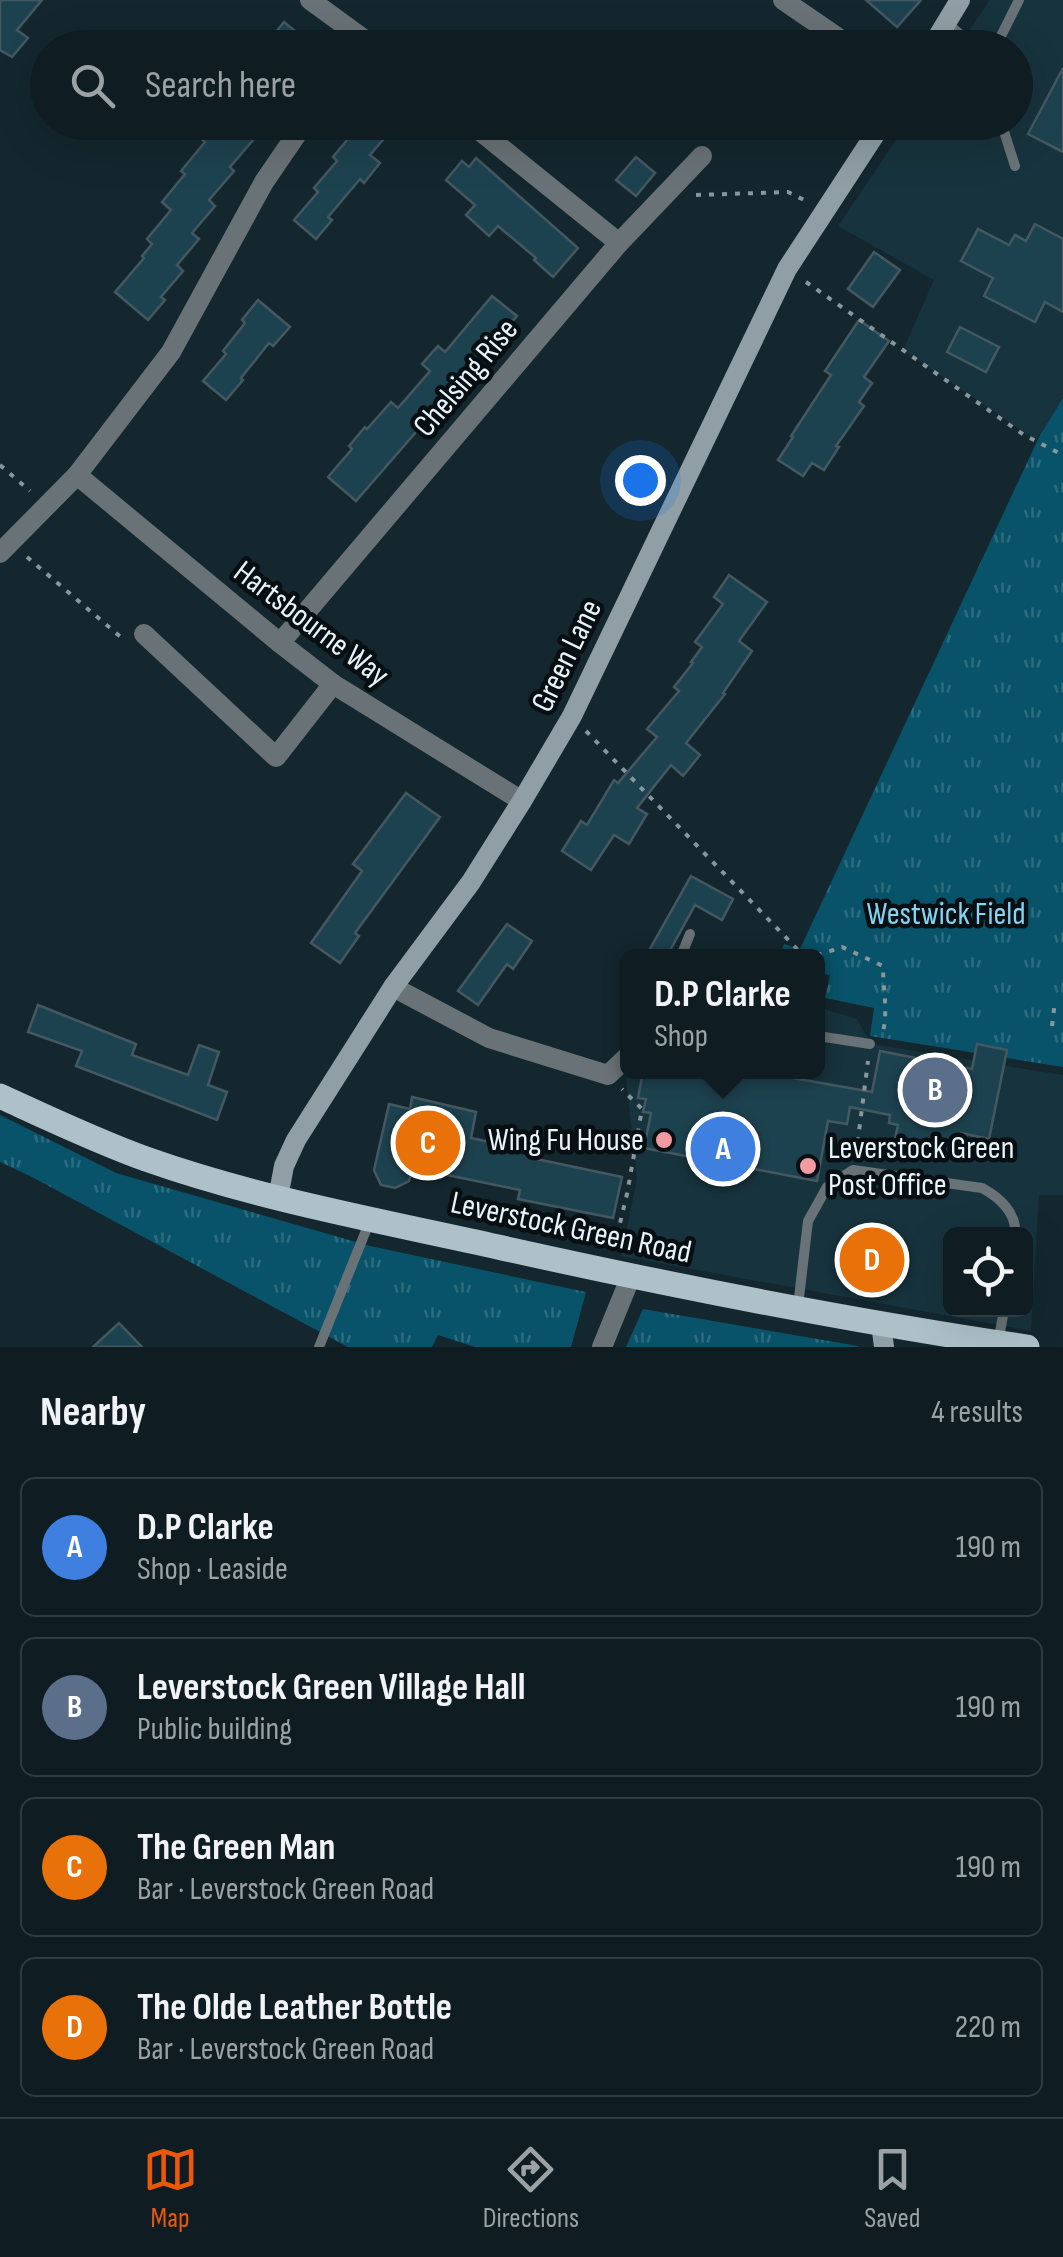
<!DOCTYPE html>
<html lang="en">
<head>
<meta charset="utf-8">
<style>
	body { margin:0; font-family:"Sofia Sans Condensed",sans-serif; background:#18262a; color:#f1f3f6 }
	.controls { position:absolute; right:30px; bottom:30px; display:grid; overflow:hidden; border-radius:15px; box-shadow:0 10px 40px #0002 }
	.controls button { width:90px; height:90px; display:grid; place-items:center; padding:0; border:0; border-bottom:2px solid #2f3b40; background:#0f1d22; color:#f1f3f6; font:50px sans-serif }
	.you { position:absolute; left:640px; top:480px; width:35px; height:35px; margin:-25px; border:8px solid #fff; border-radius:50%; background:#1a73e8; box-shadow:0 0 0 15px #1a73e833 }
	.badge { display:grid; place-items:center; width:65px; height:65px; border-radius:50%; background:#ea580c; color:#fff; font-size:32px; font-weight:700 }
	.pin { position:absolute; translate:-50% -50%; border:5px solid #fff; box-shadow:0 2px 10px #0006 }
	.popup { position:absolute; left:620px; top:949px; width:205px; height:130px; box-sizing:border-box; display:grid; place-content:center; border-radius:15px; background:#0f1d22; filter:drop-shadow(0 2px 8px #0005); font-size:32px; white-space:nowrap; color:#9ba2a5 }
	.popup b { font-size:38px; color:#f1f3f6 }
	.popup::after { content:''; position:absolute; left:50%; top:100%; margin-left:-20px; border:20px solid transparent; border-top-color:#0f1d22 }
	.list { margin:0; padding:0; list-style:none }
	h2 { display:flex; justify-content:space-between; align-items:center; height:130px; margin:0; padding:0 40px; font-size:42px }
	h2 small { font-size:32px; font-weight:400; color:#9ba2a5 }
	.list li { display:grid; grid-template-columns:65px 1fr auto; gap:30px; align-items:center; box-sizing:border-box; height:140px; margin:0 20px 20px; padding:0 20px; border:2px solid #2f3b40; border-radius:15px }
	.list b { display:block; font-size:38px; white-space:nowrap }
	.list p { margin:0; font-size:32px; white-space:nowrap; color:#9ba2a5 }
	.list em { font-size:32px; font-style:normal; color:#9ba2a5 }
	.icon { flex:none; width:55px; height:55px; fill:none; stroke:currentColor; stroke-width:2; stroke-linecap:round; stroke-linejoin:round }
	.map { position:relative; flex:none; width:1063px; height:1347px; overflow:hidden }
	.search { position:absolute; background:#0f1d22; box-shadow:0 10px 40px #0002; left:30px; right:30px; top:30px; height:110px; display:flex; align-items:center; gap:25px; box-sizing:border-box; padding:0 35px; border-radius:55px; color:#9ba2a5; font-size:38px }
	.sheet { height:770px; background:#0f1d22 }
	nav { display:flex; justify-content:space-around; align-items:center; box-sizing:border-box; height:140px; border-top:2px solid #2f3b40; background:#0f1d22; font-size:28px; color:#9ba2a5 }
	nav a { display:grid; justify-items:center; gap:5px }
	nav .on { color:#ea580c }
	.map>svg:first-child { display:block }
	.built { fill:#17333d; fill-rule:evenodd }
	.park { fill:url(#park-tufts) }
	.building { fill:#1d424f; stroke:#445861; stroke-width:2.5 }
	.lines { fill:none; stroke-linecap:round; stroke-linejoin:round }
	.path { stroke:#87979d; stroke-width:4; stroke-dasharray:5 8; stroke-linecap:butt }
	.lane { stroke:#697276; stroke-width:10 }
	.street { stroke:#697276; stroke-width:20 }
	.secondary { stroke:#8f9fa5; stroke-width:20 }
	.primary { stroke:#aec1c9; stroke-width:25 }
	.poi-dot { fill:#f49aa2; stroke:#070f12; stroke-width:4 }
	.labels { text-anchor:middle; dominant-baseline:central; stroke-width:9; stroke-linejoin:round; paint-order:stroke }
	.street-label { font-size:32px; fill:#e8f4f9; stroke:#070f12 }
	.park-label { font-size:32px; fill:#84d4f3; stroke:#070f12 }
	.poi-label { font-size:32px; fill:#e8f4f9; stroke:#070f12; text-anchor:end }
</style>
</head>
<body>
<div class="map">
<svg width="1063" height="1347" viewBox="0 0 1063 1347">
	<defs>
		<pattern id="park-tufts" width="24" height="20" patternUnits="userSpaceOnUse" patternTransform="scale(2.5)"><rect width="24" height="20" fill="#085369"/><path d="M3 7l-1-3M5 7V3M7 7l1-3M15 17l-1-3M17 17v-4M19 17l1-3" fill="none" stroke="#2c6c7f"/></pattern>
	</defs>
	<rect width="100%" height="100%" fill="#14272e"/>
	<g class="built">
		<polygon points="990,0 1063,0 1063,398 1036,440 903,350 934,280 838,226 907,123 1016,122 1016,48 958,47"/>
		<path d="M818,1000l3,8 36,11 14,25 192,31v120h-24l-8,136 -410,-75 16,-77 -11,-100 2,-34v27h190zM950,1234h76v76h-76z"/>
	</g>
	<g class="park">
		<polygon points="1063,398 1063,1067 870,1036 874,1008 825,998 830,975 818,973 818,956 780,956 784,944 800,949 1040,435"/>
		<polygon points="0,1115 116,1173 370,1246 586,1292 571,1347 475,1347 438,1335 432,1347 348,1347 32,1177 0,1162"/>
		<polygon points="643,1309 858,1346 859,1347 626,1347"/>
	</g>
	<g class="building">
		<polygon points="0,0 42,0 17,30 28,38 12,57 0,50"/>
		<polygon points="866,0 921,0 897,27"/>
		<polygon points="284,22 316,48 263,48"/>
		<polygon points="1063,68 1063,152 1028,134"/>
		<polygon points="210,122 261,122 250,136 254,139 230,167 234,171 209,200 215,206 192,233 199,239 177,265 183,271 161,297 165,300 148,320 115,292 144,258 142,256 152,244 147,239 171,210 162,202 185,174 181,171 205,142 198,136"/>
		<polygon points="362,122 398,122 370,155 380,163 364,183 360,179 328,217 332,220 316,239 294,220 318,192 314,188 337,161 333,157"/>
		<polygon points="636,157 655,173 636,196 616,180"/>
		<polygon points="476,158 578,248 553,277 534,260 536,258 498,226 489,236 466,215 475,205 446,180 462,161 469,167"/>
		<polygon points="1035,224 1063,239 1063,312 1045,302 1035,322 984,296 993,278 961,261 978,229 1009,245 1015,235 1026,241"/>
		<polygon points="874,252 900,270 873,307 848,289"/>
		<polygon points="492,296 517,316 356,501 328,477 352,449 349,446 365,427 367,429 391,402 398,408 430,371 422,364 438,346 445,352"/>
		<polygon points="258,300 290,327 273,346 269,343 241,378 243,380 226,400 203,381 226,354 223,351 245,323 242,320"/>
		<polygon points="859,320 889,341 864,377 872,383 859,402 864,406 836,446 839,447 824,470 812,463 803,476 778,460 793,437 791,436 831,375 825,371"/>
		<polygon points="960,327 999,347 986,372 947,352"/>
		<polygon points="729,575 767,602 739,641 752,651 723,693 725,694 686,743 700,755 683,776 671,765 637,808 647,814 629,844 614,835 591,870 562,851 581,821 587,825 614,780 618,783 657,737 647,729 679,691 674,687 693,663 691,662 702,647 695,642 723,604 714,597"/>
		<polygon points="406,793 440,817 355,933 359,936 340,963 311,943 362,871 353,864"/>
		<polygon points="691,876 733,899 722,920 695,905 667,956 646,956"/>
		<polygon points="507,924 532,941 513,969 507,964 478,1005 458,991"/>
		<polygon points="38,1005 136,1044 132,1055 188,1075 199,1045 219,1052 208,1085 227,1092 217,1120 76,1066 82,1051 28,1032"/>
		<polygon points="977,1044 1007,1050 989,1139 961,1133 956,1157 894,1144 898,1125 889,1123 890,1115 850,1107 847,1124 828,1121 817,1181 644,1148 651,1113 643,1112 646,1099 638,1098 643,1072 759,1072 872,1092 880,1051 972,1069"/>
		<polygon points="412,1097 476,1112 471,1138 528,1150 527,1157 622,1177 613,1218 518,1199 520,1190 413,1168 409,1181 395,1188 381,1185 374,1170 389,1104 410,1109"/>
		<polygon points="848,1242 903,1243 902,1276 847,1274"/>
		<polygon points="119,1323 142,1347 93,1347"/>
	</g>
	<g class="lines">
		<g class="path">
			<polyline points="696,195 788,192 804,200"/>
			<polyline points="806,282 1024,435 1063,455"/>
			<polyline points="0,465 30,491"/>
			<polyline points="27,557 123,639"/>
			<path d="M586,731l214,221c12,8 29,-1 42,-5l41,19c0,23 5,44 0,66"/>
			<polyline points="1052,1026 1055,1001"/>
			<polyline points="856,1155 868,1061"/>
			<polyline points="614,1248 627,1194 642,1109 622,1089"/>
		</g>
		<g class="lane">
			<polyline points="947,23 976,48"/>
			<polyline points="981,48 999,40 1019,0"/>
			<polyline points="1001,122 1015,166"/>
			<polyline points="681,956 690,934"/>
			<polyline points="818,1036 870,1044"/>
			<path d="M798,1306l10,-85 19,-34 26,-17 129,18c17,9 35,25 33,46"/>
			<polyline points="998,1343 1004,1310"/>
			<polyline points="319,1347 369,1223"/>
		</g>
		<g class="street">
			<polyline points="310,0 376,48"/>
			<polyline points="783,0 853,48"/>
			<polyline points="469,122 619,243"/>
			<polyline points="77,475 280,643 333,684 522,801"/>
			<polyline points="0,553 77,475 171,352 264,182 305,122"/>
			<polyline points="144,634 276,757 333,684"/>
			<polyline points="280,643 619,243 702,156"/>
			<polyline points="393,987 489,1038 608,1075 628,1056"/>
			<polyline points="602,1347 631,1276"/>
		</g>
		<g class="secondary">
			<polyline points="931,48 960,0"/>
			<polyline points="278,1198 284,1166 296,1140 393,987 471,882 522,801 572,716 787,269 883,122"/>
			<polyline points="881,1323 884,1347"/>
		</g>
		<path class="primary" d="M0,1096c48,22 96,45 146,63 113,40 235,62 352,88 175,39 352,74 529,100"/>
	</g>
	<g class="poi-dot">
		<circle cx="664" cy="1140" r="10"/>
		<circle cx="808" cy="1166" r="10"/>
	</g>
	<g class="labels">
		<g class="street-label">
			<text transform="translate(466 378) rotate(-50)">Chelsing Rise</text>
			<text transform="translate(311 624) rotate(37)">Hartsbourne Way</text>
			<text transform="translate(567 656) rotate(-64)">Green Lane</text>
			<text transform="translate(571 1228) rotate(12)">Leverstock Green Road</text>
		</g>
		<g class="park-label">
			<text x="946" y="914">Westwick Field</text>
		</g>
		<g class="poi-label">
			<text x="644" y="1140">Wing Fu House</text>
			<text x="828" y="1148" text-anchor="start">Leverstock Green<tspan x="828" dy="37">Post Office</tspan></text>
		</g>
	</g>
</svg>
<div class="controls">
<button><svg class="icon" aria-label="locate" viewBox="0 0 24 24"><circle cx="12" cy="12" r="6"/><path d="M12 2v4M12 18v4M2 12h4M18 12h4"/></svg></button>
</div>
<div class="you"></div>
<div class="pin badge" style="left:723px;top:1149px;background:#3f7fe0">A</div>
<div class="popup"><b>D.P Clarke</b>Shop</div>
<div class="pin badge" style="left:935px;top:1090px;background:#5c6f8a">B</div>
<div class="pin badge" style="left:428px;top:1143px;background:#e8710a">C</div>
<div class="pin badge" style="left:872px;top:1260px;background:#e8710a">D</div>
<div class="search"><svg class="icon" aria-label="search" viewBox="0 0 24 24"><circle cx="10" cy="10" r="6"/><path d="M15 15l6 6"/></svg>Search here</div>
</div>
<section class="sheet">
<h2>Nearby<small>4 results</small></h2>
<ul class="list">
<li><span class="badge" style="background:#3f7fe0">A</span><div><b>D.P Clarke</b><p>Shop · Leaside</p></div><em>190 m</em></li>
<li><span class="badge" style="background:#5c6f8a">B</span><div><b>Leverstock Green Village Hall</b><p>Public building</p></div><em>190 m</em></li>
<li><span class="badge" style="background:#e8710a">C</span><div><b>The Green Man</b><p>Bar · Leverstock Green Road</p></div><em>190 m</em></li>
<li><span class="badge" style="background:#e8710a">D</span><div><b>The Olde Leather Bottle</b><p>Bar · Leverstock Green Road</p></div><em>220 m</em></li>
</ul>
</section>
<nav>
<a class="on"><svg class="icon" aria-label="map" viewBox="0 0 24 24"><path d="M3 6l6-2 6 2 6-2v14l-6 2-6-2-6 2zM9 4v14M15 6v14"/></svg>Map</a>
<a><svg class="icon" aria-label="directions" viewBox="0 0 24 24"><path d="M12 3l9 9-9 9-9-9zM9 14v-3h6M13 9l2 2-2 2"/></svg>Directions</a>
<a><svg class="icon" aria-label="saved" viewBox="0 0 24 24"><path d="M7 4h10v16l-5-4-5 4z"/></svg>Saved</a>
</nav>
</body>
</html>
